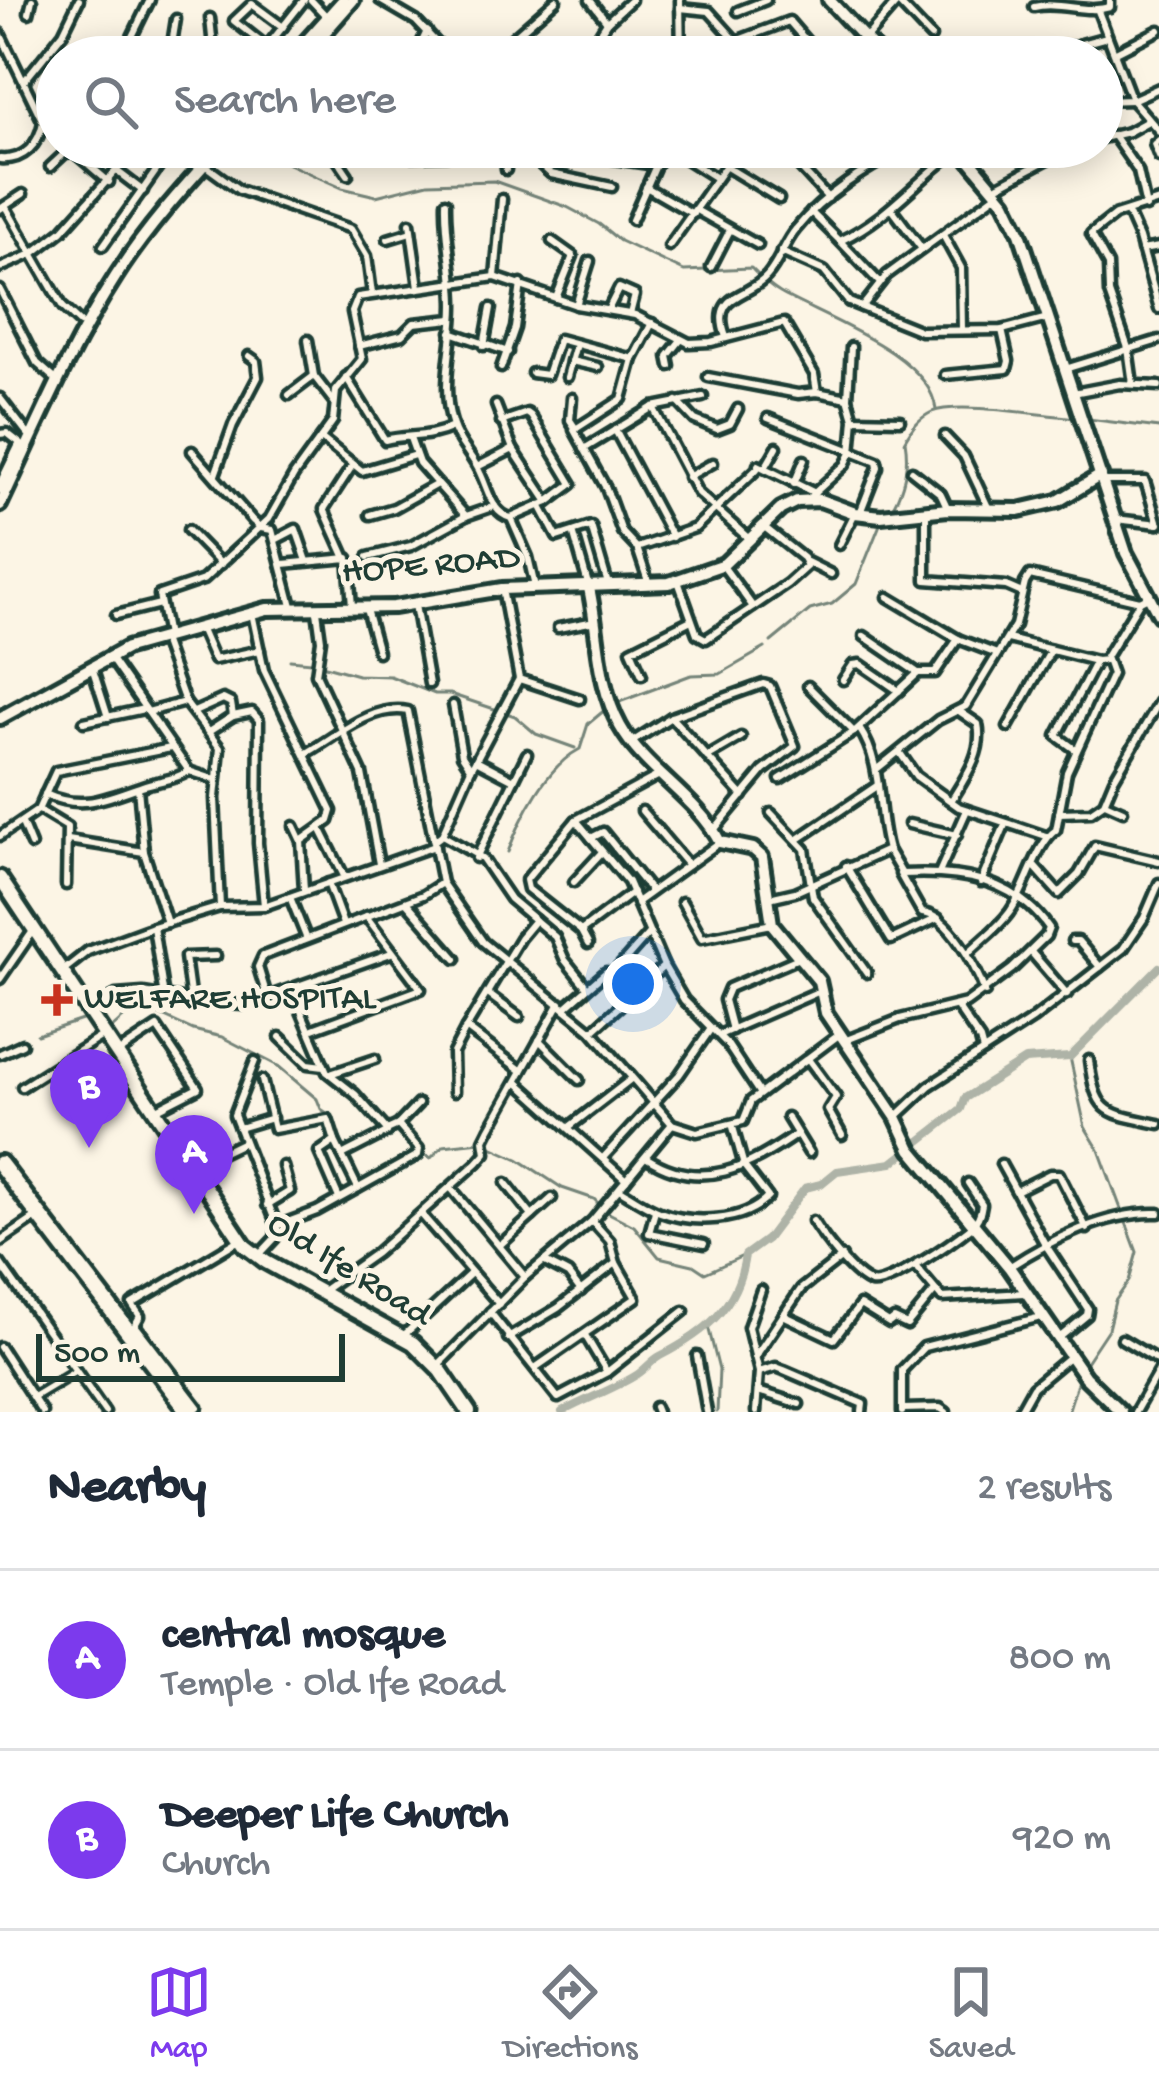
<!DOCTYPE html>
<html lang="en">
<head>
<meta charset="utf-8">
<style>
	body { margin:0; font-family:"Gochi Hand",sans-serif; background:#f6f6f7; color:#1f2937 }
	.scale { position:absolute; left:36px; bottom:30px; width:309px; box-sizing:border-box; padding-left:12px; border:6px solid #1f3d34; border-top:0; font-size:33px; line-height:42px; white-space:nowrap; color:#1f3d34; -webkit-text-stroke:9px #fcf5e5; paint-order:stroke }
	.you { position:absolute; left:633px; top:984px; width:42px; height:42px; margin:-30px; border:9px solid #fff; border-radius:50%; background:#1a73e8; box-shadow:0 0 0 18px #1a73e833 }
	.badge { display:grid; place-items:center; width:78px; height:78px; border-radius:50%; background:#7c3aed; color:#fff; font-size:39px; font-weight:700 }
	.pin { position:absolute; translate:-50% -99px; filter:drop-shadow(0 3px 6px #0008) }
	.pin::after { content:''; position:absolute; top:63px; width:42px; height:36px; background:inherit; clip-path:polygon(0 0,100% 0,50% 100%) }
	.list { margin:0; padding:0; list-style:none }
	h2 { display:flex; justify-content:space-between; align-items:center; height:156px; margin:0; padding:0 48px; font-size:51px }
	h2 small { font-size:39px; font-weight:400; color:#747a83 }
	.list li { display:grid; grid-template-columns:78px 1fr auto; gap:36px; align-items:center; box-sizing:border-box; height:180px; padding:0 48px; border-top:3px solid #e0e1e3 }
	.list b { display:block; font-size:45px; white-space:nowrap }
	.list p { margin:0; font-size:39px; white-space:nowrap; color:#747a83 }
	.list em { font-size:39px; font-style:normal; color:#747a83 }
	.icon { flex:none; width:66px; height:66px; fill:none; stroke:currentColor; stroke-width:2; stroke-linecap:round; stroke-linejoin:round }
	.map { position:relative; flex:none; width:1159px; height:1412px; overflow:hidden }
	.search { position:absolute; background:#fff; box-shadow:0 6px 30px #0003; left:36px; right:36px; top:36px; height:132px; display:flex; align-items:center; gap:30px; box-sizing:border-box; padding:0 42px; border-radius:66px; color:#747a83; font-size:45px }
	.sheet { height:516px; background:#fff }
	nav { display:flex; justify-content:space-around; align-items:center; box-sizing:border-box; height:168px; border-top:3px solid #e0e1e3; background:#fff; font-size:33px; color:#747a83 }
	nav a { display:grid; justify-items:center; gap:6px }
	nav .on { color:#7c3aed }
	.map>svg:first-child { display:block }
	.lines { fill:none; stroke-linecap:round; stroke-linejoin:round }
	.stream { stroke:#758479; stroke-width:3 }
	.river { stroke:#aeb3a7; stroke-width:8 }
	.street-casing { stroke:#1f3d34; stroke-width:15 }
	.secondary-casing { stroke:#1f3d34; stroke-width:20 }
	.primary-casing { stroke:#1f3d34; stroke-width:21 }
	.highway-casing { stroke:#1f3d34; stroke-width:24 }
	.street { stroke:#fcf5e5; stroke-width:6 }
	.secondary { stroke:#fcf5e5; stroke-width:10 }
	.primary { stroke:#fcf5e5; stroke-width:12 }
	.highway { stroke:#fcf5e5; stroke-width:15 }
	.poi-dot { fill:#c8321e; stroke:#fcf5e5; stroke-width:4.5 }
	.labels { text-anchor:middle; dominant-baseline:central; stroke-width:10; stroke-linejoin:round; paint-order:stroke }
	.street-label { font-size:36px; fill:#1f3d34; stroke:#fcf5e5 }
	.poi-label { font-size:36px; fill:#1f3d34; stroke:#fcf5e5; text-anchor:start }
</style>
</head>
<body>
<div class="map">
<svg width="1159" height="1412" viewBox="0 0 1159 1412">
	<rect width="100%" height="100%" fill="#fcf5e5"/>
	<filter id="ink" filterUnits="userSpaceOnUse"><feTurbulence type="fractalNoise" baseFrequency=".00833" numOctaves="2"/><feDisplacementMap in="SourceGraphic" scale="24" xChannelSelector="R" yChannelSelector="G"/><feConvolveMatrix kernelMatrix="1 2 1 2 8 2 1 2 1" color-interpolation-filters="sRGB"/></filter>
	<g filter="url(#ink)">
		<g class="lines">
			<g class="stream">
				<path d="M273,157l69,31 34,8 52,-13 66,-2 73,26 32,17 21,17 64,30 67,-3c9,9 18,19 29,25 44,25 150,61 156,117"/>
				<polyline points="1088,419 1159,428"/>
				<path d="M891,510c13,-21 18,-46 14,-70 7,-12 14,-22 27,-28 25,-11 114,4 146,6"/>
				<polyline points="771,642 810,610 832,604 856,584 881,522"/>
				<polyline points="290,660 311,662 358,675 390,676 435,694 450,694 515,716 536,734 575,748"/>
				<polyline points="614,704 691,675 720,674 765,648"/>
				<path d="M508,852c13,-35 39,-86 72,-103l8,-25 18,-15"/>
				<polyline points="112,1028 129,1013 143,1007 193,1030 222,1037 278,1066 317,1099 321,1109 330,1115 344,1151"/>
				<polyline points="37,1035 82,1020"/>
				<polyline points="1070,1057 1085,1127 1099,1150 1137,1252 1129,1281 1115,1301 1108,1329 1084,1365"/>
				<polyline points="489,1146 518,1159 562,1188 594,1199 607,1212 634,1226 659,1257 693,1265 705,1273 745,1255"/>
				<polyline points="420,1151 431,1158 443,1146 481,1142"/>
				<polyline points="708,1326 719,1370 717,1412"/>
				<polyline points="1068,1412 1080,1374"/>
			</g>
			<path class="river" d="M562,1412c25,-14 53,-23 76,-38 8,-5 13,-13 22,-18 45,-23 78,-49 85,-101l22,-16 38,-51 16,-4 16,-13 55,-8 69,-54 4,-11 60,-38 45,-3 89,-90"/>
			<g class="street-casing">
				<g id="street">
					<polyline points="311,0 328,18"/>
					<polyline points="380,0 416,21 446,53 464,53 502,41 559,57"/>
					<polyline points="590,0 607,22"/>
					<polyline points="680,0 681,57"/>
					<polyline points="897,1 931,37"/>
					<path d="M1034,7c24,-6 52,7 76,0v-7"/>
					<polyline points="680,8 709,11 736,41 789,21 820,57"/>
					<polyline points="738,11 766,0"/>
					<polyline points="1098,11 1132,100 1159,131"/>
					<polyline points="29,13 32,0"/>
					<polyline points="210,18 214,57"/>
					<path d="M0,33l43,89c-4,22 -19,39 -43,37"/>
					<polyline points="596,38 621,44 637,57"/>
					<polyline points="866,38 899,0"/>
					<polyline points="508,42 556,0"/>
					<polyline points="267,47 234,21 252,4 283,27"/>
					<polyline points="1063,49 1107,37"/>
					<polyline points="1116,52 1159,30"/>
					<polyline points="122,57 150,0"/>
					<polyline points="170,57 176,19"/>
					<polyline points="259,57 304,0"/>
					<polyline points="392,57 419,48 427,31"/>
					<polyline points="585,57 607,22 631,0"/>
					<polyline points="25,80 63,33 79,0"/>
					<polyline points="1102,101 1132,100 1159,88"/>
					<polyline points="43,122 57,115"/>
					<polyline points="1113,135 1138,171 1146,207"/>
					<polyline points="1102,138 1128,132 1148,121"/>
					<polyline points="1159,140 1154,144 1159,157"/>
					<polyline points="210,147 211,148"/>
					<polyline points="337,147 335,156 348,175"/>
					<polyline points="504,147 506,170"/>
					<polyline points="548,147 541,165 551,174 612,187"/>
					<polyline points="558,147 572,153 649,164 657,163 664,147"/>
					<polyline points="667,147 716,178"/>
					<polyline points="760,147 769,151 776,147"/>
					<polyline points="781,147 828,198"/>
					<polyline points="411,156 447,155 449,147"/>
					<polyline points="92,166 105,147"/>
					<polyline points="206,166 239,190 351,229 367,256 372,294"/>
					<polyline points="725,166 779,199"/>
					<polyline points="50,167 65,153 74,152 109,182"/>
					<polyline points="118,172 143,191"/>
					<polyline points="646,187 693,214"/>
					<polyline points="994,188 1071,147"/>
					<path d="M446,202c-1,37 8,68 8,103 0,41 -15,80 -1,121 6,19 21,31 28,49 8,17 11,38 30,43l37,-16 24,-18 -41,-68 -4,-3 -26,9"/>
					<polyline points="5,206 63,307 80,323"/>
					<polyline points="0,209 23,194"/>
					<polyline points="892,209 922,249"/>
					<polyline points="696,210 758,245"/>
					<path d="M811,212l29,29c50,-24 76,-61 119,-92"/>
					<polyline points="1128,213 1139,238 1159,309"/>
					<polyline points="632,220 657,163"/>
					<polyline points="410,223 419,287"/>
					<polyline points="943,235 961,268 962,329"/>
					<polyline points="388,239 411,232"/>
					<polyline points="552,241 573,256 556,298"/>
					<polyline points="841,242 879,282"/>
					<polyline points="103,246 173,147"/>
					<polyline points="669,246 739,147"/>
					<polyline points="1142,250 1159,247"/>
					<polyline points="781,252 824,271 849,302 921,331 1002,330 1048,318"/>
					<polyline points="711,267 730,230"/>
					<polyline points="0,268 32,254 62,231 137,147"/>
					<polyline points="495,277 502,199"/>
					<polyline points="0,290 37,363 54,378"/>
					<polyline points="576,305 590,261"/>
					<polyline points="862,307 887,275 996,195"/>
					<polyline points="609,308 619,288 635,295 630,314"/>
					<polyline points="451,332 508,352"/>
					<path d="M726,337c-16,-44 21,-38 41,-61 12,-13 17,-33 29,-47 27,-34 73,-63 112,-82"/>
					<polyline points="308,340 314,376 334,402"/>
					<polyline points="359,346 402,335 414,323 452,319"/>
					<polyline points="484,346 491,308"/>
					<polyline points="571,361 598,367"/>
					<polyline points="670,366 668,356 680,341"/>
					<polyline points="501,368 515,328 521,284"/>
					<polyline points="1065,369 1159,340"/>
					<polyline points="532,373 547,375 559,339 633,359"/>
					<polyline points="945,375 1007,369 1009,361 1002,330"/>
					<path d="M346,377l39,63c26,-6 41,-1 68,-13"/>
					<polyline points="567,377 576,344"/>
					<polyline points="708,377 798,394 817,392 848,398"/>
					<polyline points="1133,384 1128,348 1109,293 1108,265 1091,234 1115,215 1159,201"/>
					<polyline points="1073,393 1120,384 1159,386"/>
					<polyline points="289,395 314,376"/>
					<polyline points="0,398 27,433"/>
					<polyline points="572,398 570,420 576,429"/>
					<polyline points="677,401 695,420 717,429 730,424 738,409"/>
					<polyline points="496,405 513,449 548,502"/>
					<polyline points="653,407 698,493 748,538"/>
					<polyline points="768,418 877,461 878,467 860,513"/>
					<polyline points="854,419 900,420"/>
					<polyline points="615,430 672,537"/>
					<polyline points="0,434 7,433 21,444"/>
					<polyline points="945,436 964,456 989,509"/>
					<polyline points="321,438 362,471 415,455"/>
					<polyline points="410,438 419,463 466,516 495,506"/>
					<polyline points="584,449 653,407 703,397"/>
					<polyline points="192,451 253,521 261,528 272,530 292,606"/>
					<polyline points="758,465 815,493"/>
					<polyline points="479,466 513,449"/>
					<polyline points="765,468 777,447"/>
					<polyline points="912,471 941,494 948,509"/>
					<polyline points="215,475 233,425 258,377 256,361 249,356"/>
					<polyline points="688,477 713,463"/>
					<polyline points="1105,481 1145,481 1158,524"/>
					<polyline points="794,484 804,460"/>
					<polyline points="809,498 845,465 851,453 854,419 848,398 851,347"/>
					<polyline points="540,505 557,537 591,526 608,584"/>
					<polyline points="926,512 926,580 1006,586 1022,593"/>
					<polyline points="370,515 394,508 437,484"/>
					<polyline points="511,518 528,557 535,587"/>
					<polyline points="1115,519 1159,524"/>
					<polyline points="188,530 221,564"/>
					<polyline points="574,535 588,584"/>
					<polyline points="275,540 296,529 307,561"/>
					<polyline points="839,545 855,513"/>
					<polyline points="637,548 622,532 606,488 574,430 622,399 633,359 652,323"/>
					<polyline points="345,556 324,509 352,466"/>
					<polyline points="368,557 411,546 466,516"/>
					<polyline points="807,562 831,574"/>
					<polyline points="283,564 348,558 352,606"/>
					<polyline points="723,566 753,607"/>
					<polyline points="648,581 637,548 695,528 757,469"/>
					<polyline points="678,581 697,634 706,639 787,584 807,566 803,558 763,526"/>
					<polyline points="888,597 958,639 997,654"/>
					<polyline points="415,605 429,684"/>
					<polyline points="366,609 378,652"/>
					<polyline points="317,611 321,640 316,674 362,773 379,864"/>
					<polyline points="252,613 264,670 332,811 329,821 301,841"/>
					<polyline points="116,615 160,604"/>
					<polyline points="558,628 595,621"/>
					<polyline points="201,630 214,660 260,650"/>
					<polyline points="167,636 159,595 203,580 269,519 294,475 333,421 336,391 362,359 352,312 358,297 495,277 576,305 635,315 689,343 711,342 784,323 814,374 817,392"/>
					<polyline points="864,636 918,673"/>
					<polyline points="1008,639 1096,661 1106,660"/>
					<polyline points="163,640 185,702 220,748 215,798 220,907"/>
					<polyline points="111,659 189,771 216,780"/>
					<polyline points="93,670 108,717"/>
					<polyline points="642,675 631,650 691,620"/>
					<polyline points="519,679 580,699"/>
					<polyline points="843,680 853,665 860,664 899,691"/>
					<polyline points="808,686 854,732"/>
					<polyline points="453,705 462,755 471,769"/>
					<polyline points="148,712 185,702"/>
					<polyline points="194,712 223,699 231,703 233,716"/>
					<polyline points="671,717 743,796"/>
					<polyline points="84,722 144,709"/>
					<polyline points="1008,727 1051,650"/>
					<path d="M859,728c25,37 17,81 29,122"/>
					<polyline points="210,731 233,716 252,712 259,720 258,843 264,906"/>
					<polyline points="632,742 671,717 763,684 770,686 795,746 763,771 714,830"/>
					<polyline points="1076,750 1057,736 1096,661"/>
					<polyline points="900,753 916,776 959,807 1046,836"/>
					<path d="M305,754c31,-17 66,-50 103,-43l34,172 41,59 109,89 80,93 25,8 46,-11 8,-20 89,-67"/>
					<polyline points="707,757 741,737"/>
					<polyline points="476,760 514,780"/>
					<polyline points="877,769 938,720 966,706 1015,625 1025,583 1030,575 1140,601"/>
					<polyline points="780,779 854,732 918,673 935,673 958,639"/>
					<polyline points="138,788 144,852"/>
					<path d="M45,794c37,17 61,4 97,-8 17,-6 31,-5 47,-15"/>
					<path d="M951,801c14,-23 33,-49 27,-77l-19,-13"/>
					<polyline points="1105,803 1123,811"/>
					<polyline points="39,810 67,827 66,885"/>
					<polyline points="642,811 688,865"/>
					<polyline points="771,813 805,849 813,897 867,973"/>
					<polyline points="1059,813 1091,812 1104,803 1114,779 1159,702"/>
					<polyline points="576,820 628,882 664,966 684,1000 727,1044 760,1094"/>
					<polyline points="22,823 31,845"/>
					<polyline points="909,824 957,835"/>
					<polyline points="294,826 301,841 304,890"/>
					<polyline points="320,828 344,876"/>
					<polyline points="442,835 482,858 510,899 555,937 565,960 586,986"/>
					<polyline points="0,836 38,810 56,771 171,748"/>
					<polyline points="591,838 603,832 651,891"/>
					<polyline points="68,840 144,852 167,923"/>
					<polyline points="797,840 878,785"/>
					<polyline points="434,841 442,835 471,769 519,679 502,589"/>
					<polyline points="476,858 527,754"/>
					<polyline points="846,866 891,940 938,918"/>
					<polyline points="1035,867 1059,894 1079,874 1095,846 1159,861"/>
					<polyline points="939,873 967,810"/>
					<path d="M900,874l22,39c28,2 54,55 63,79"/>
					<polyline points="574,882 601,853"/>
					<polyline points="981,882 1005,825"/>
					<polyline points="328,883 343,924"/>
					<polyline points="290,897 306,937"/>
					<path d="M769,898l26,-6 93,-42 14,24c57,-3 112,4 147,54l-3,8 -34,33 -46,34 -66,16 -56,22"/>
					<polyline points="637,902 720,842"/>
					<polyline points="682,902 702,938 772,924"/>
					<polyline points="407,903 456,959"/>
					<polyline points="153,927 164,997"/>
					<polyline points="581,931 633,892"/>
					<polyline points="1072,941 1078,941 1100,967"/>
					<polyline points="588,944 581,931 528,889 526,880 576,820 661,774"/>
					<polyline points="1031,952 1067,994"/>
					<path d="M968,953c13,-13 30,-25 41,-40 17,-22 27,-70 47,-83l11,-58 45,-98 -6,-17 34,-56 8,-4"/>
					<polyline points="64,970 88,951 153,927 220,907 264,906 435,846"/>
					<polyline points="612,975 649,933"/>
					<polyline points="0,979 31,934"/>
					<polyline points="292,990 327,1072 355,1094 387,1130 398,1125 418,1104"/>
					<polyline points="488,994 519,1017"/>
					<polyline points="267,996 258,967 263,956 423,895 442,883"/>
					<polyline points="191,1001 185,957 216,956"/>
					<polyline points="566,1007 606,972 629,995"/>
					<polyline points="958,1008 980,1040 983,1051"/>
					<polyline points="91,1009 116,995 143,993 206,1003 244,1005 391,953"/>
					<polyline points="310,1030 421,989 366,916"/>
					<polyline points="732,1030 724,1000 729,988 801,957"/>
					<polyline points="592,1031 664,966"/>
					<polyline points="719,1035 820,991"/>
					<polyline points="280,1037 308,1064 324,1066"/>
					<polyline points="539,1040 579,1080"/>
					<polyline points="119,1052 157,1027 198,1088 157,1109"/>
					<polyline points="0,1054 22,1044"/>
					<polyline points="808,1059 836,1097 828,1110 842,1135"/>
					<path d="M1089,1060c7,57 19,53 70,64"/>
					<polyline points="255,1061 234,1115 277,1226 275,1238 260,1254"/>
					<polyline points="522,1071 466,1028 520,938 535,920"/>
					<polyline points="330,1074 375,1059"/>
					<polyline points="262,1080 274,1129 328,1119 335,1141 319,1152 339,1198"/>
					<polyline points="517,1082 626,1180"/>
					<polyline points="22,1087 102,1036"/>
					<polyline points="454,1092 453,1053 466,1028"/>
					<polyline points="897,1116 929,1086 1033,1019 1123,949 1144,918 1159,883"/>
					<polyline points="787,1117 809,1153"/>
					<polyline points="569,1127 631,1079"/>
					<polyline points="239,1128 272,1118"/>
					<polyline points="335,1141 358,1188"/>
					<polyline points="342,1155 387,1132"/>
					<polyline points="603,1158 679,1075 710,1030"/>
					<path d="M647,1158c55,35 102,9 150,-24"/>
					<polyline points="1001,1164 1045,1244 1088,1309 1087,1315 1059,1338"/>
					<polyline points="194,1166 244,1142"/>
					<polyline points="506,1183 532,1216"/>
					<polyline points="451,1188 525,1277"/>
					<path d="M619,1189c13,8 27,18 41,23 32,12 84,11 108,-15l-24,-31 -11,-39"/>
					<polyline points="1018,1190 1050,1174 1059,1174 1087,1229"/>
					<polyline points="267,1205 290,1191 283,1166"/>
					<polyline points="655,1211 649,1233 704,1244"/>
					<polyline points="421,1214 499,1304"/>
					<path d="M813,1221c10,16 40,56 58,62 17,5 84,-43 99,-55 7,-6 11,-15 12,-24l-14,-21"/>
					<polyline points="277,1226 317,1211 418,1155 419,1149 398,1125"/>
					<polyline points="0,1242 35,1218"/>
					<polyline points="500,1245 552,1198"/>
					<polyline points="545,1262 568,1274 581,1291"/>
					<polyline points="0,1263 105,1412"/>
					<polyline points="915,1266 942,1298 1024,1293"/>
					<path d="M1009,1267c41,-27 99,-56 150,-54"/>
					<polyline points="321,1292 376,1253 477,1163 486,1153 484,1140 489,1130 560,1003"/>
					<polyline points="490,1312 558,1398 607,1372 684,1311"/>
					<polyline points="783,1315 834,1339 860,1305 889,1323 894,1319 907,1325 934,1292"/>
					<polyline points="585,1335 607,1372"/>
					<polyline points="403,1336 470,1274"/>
					<polyline points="508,1338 558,1308 616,1263"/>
					<polyline points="1122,1339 1159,1361"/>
					<polyline points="0,1347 42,1412"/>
					<polyline points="697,1356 707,1412"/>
					<polyline points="755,1357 801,1289 842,1257"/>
					<polyline points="437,1366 525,1277 592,1221 672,1124"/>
					<polyline points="535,1368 636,1298 616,1263 610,1241 592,1221"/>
					<polyline points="759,1372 776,1367 784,1370 863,1404 862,1412"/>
					<polyline points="758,1391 799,1404"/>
					<polyline points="33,1397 76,1371"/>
					<polyline points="655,1407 657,1412"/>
					<polyline points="903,1409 940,1408 946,1412"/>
					<polyline points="192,1412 198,1407 135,1325 140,1316 132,1304 236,1242"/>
					<polyline points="756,1412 759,1372 748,1327 761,1290"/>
					<polyline points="902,1412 902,1370 924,1347 1041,1317"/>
					<polyline points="1019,1412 1033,1387 1069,1357"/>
					<polyline points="1135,1412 1159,1370"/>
				</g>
			</g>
			<g class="secondary-casing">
				<g id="secondary">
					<polyline points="829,0 882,57"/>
					<polyline points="292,57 343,0"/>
					<polyline points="303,57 353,0"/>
					<polyline points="959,147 1005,202 1020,233 1126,553 1159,615"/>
					<polyline points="0,488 20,447"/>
					<path d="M0,505c36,-76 70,-158 116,-229 30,-47 67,-88 104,-129"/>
					<path d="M589,588c10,45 8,96 31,138 25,45 76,70 100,116l33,7 9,8 10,67 47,57 7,32 70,104 15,32 98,118 76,110 36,35"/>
					<polyline points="0,718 127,648 267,609 394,607 502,589 669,583 724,564 781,509 797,501 820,500 855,513 881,516 948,509 1019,510 1058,501 1101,475"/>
				</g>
			</g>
			<g class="primary-casing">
				<polyline id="primary" points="0,878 245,1246 266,1262 413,1343 441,1371 469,1412"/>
			</g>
			<g class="highway-casing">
				<polyline id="highway" points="0,1164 190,1412"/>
			</g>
			<use href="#street" class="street"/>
			<use href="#secondary" class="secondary"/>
			<use href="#primary" class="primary"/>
			<use href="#highway" class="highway"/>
		</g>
	</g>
	<path class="poi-dot" d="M51 982h12v12h12v12h-12v12h-12v-12h-12v-12h12z"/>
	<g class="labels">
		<g class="street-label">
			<text transform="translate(431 567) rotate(-5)">HOPE ROAD</text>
			<text transform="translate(348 1271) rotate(32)">Old Ife Road</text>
		</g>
		<g class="poi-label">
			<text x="84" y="1000">WELFARE HOSPITAL</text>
		</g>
	</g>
</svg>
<div class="scale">500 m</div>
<div class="you"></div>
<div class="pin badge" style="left:194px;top:1214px">A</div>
<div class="pin badge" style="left:89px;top:1148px">B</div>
<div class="search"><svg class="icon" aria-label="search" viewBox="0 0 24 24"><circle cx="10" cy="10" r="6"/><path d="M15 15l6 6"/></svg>Search here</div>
</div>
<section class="sheet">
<h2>Nearby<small>2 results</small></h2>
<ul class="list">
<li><span class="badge">A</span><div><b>central mosque</b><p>Temple · Old Ife Road</p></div><em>800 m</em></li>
<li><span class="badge">B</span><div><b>Deeper Life Church</b><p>Church</p></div><em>920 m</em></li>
</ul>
</section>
<nav>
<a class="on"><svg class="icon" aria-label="map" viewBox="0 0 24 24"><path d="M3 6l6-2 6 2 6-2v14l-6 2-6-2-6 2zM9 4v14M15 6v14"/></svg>Map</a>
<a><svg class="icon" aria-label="directions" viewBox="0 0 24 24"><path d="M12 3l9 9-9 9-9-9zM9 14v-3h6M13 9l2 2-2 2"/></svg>Directions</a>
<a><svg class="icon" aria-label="saved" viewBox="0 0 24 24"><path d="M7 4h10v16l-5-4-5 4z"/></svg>Saved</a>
</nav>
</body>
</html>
